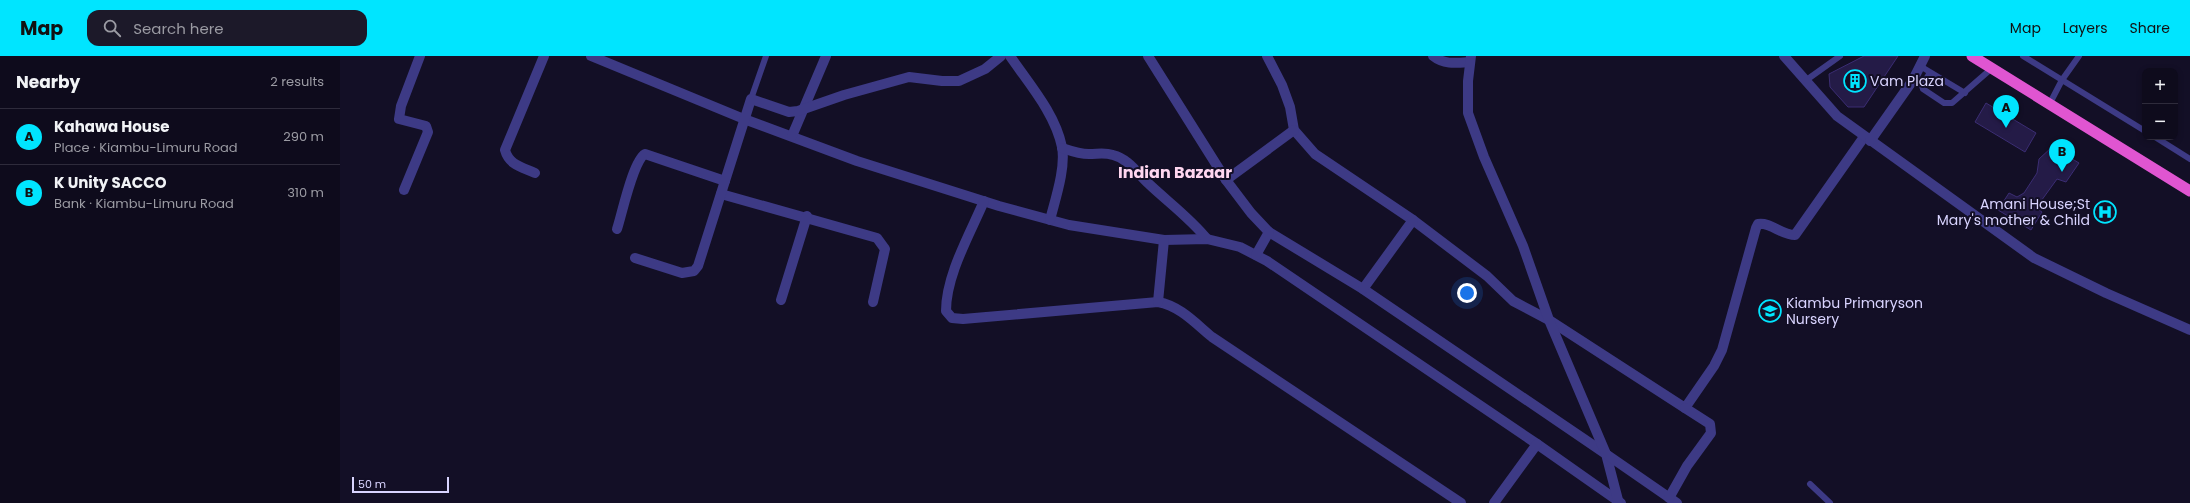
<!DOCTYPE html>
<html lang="en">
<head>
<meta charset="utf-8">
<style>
	body { margin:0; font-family:Poppins,sans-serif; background:#1c1929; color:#f1f3f6 }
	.controls { position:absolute; right:12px; top:12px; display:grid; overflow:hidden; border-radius:8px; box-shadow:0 2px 6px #0003 }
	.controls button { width:36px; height:36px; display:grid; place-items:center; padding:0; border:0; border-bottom:1px solid #2e2b3b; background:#0e0b1c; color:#f1f3f6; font:20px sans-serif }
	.scale { position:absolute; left:12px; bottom:10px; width:97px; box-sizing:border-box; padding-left:4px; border:2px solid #d9d4ff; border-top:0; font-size:11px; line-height:14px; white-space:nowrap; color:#d9d4ff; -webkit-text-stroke:3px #130f26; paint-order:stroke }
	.you { position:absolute; left:1127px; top:237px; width:14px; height:14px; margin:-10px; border:3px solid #fff; border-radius:50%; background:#1a73e8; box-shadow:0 0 0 6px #1a73e833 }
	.badge { display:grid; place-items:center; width:26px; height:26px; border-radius:50%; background:#00e5ff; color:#111; font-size:13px; font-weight:700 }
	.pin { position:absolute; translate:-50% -33px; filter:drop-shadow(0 1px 2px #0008) }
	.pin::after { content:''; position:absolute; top:21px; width:14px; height:12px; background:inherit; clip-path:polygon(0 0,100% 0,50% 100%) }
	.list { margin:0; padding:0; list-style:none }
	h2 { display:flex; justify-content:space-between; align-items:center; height:52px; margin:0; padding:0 16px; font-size:17px }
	h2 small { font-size:13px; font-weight:400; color:#9b9ba3 }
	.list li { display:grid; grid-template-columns:26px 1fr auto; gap:12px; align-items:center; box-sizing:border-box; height:56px; padding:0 16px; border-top:1px solid #2e2b3b }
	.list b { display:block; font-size:15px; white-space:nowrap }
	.list p { margin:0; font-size:13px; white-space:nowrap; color:#9b9ba3 }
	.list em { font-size:13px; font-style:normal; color:#9b9ba3 }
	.icon { flex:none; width:22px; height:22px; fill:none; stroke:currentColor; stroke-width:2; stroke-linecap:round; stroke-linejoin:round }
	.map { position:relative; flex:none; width:1850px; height:447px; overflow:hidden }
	header { display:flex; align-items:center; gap:24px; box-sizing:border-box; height:56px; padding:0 20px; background:#00e5ff; color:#111 }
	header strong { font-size:19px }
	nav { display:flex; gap:22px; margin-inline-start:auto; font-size:14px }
	.search { width:280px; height:36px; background:#1c1929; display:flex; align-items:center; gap:10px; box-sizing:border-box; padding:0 14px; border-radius:12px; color:#9b9ba3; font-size:15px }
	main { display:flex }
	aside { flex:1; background:#0e0b1c }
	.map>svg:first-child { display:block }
	.building { fill:#241b47; stroke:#3b2d73 }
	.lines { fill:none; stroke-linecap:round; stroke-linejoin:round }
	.service { stroke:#3d3a85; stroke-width:6 }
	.minor { stroke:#3d3a85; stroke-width:10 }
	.trunk { stroke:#e055d1; stroke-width:11 }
	.labels { text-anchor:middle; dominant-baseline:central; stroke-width:4; stroke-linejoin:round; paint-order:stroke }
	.poi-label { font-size:14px; fill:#d9d4ff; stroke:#130f26; text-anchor:start }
	.quarter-label { font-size:16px; font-weight:bold; fill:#ffd6f0; stroke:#130f26 }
</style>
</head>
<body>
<header>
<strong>Map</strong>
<div class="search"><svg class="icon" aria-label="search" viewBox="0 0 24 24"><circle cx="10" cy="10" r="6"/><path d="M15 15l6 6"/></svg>Search here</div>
<nav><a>Map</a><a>Layers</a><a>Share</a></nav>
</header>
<main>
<aside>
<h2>Nearby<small>2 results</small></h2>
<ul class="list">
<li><span class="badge">A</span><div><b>Kahawa House</b><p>Place · Kiambu-Limuru Road</p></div><em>290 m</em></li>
<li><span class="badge">B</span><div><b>K Unity SACCO</b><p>Bank · Kiambu-Limuru Road</p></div><em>310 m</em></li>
</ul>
</aside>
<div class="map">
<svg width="1850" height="447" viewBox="0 0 1850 447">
	<rect width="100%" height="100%" fill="#130f26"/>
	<g class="building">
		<polygon points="1524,0 1558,0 1524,51 1508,51 1490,31 1489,18"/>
		<polygon points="1646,47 1696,77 1685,96 1635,66"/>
		<polygon points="1712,91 1739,107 1726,126 1717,123 1696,152 1702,156 1691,174 1658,154 1669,137 1677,141 1684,137 1697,117 1699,103"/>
	</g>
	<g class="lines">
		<g class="service">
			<polyline points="1683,0 1805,75"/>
			<polyline points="1580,10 1625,37"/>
			<polyline points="1589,18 1582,30 1583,33 1604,47 1612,47 1651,13"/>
			<polyline points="1465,25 1500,0"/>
			<polyline points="411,43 426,0"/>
			<polyline points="1709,49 1722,24 1739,0"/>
			<polyline points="1815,81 1850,103"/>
			<polyline points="1470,428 1490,447"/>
		</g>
		<g class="minor">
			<polyline points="251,0 404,63 517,105 659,150 729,169 824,184 867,183 900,191 927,205 1197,388 1281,447"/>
			<path d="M670,0c19,28 45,57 52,91 4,21 -7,53 -12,73"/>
			<polyline points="808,0 886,124 911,157 929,176 1023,233 1266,398 1278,444"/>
			<path d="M927,0l15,29 8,22 4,23 21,24 98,66 74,56 26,25 36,19 136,88 29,-42 8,-16 34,-122 2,-4c13,-2 23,11 37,11l69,-98"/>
			<path d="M1093,0c11,9 24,7 37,6"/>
			<polyline points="1131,0 1128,25 1128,57 1144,101 1183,190 1209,264 1266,398 1337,447"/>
			<polyline points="1444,0 1497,60 1694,202 1766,237 1850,274"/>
			<polyline points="452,80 486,0"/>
			<polyline points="1530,85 1573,24 1585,0"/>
			<path d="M722,92c9,3 17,6 27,6 9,0 15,-2 24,1 16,4 24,18 36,29 19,18 41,34 58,55"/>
			<path d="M195,117c-13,-6 -26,-8 -30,-23l39,-94"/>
			<polyline points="886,124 954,74"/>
			<polyline points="64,134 88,76 86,70 59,63 61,50 80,0"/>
			<polyline points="381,138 537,182 545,193 533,246"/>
			<path d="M644,145c-14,33 -38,74 -38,110l6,7 11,1 195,-17c22,4 37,21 54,35l249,166"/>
			<path d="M277,173c5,-15 16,-68 28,-75l80,27"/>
			<polyline points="916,199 929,176"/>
			<polyline points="295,202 342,217 354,215 358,210 411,43 449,56 458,55 504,39 569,21 602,25 619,25 645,13 661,0"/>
			<polyline points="1023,233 1073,164"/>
			<polyline points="441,244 467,160"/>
			<polyline points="818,246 824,184"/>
			<polyline points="1329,442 1347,410 1371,377 1370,368 1345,352"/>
			<polyline points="1154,447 1197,388"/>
		</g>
		<polyline class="trunk" points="1632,0 1850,135"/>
	</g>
	<defs>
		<g id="building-ring" transform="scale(1.15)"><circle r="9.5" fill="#130f26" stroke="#00e5ff" stroke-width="1.5"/><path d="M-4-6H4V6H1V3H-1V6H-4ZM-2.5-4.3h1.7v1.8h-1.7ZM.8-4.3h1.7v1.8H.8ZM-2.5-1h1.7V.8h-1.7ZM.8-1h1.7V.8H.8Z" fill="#00e5ff"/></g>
		<g id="hospital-ring" transform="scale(1.15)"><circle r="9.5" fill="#130f26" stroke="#00e5ff" stroke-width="1.5"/><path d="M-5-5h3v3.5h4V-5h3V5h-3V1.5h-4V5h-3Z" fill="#00e5ff"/></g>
		<g id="school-ring" transform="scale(1.15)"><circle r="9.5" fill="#130f26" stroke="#00e5ff" stroke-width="1.5"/><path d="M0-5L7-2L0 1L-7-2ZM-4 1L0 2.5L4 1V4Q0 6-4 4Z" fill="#00e5ff"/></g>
	</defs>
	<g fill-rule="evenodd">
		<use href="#building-ring" x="1515" y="25"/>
		<use href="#hospital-ring" x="1765" y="156"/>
		<use href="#school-ring" x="1430" y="255"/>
	</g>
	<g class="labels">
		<g class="poi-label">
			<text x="1530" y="25">Vam Plaza</text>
			<text x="1750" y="148" text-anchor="end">Amani House;St<tspan x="1750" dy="16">Mary's mother &amp; Child</tspan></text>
			<text x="1446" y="247">Kiambu Primaryson<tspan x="1446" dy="16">Nursery</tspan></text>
		</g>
		<g class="quarter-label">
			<text x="835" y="116">Indian Bazaar</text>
		</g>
	</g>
</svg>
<div class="controls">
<button>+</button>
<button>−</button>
</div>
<div class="scale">50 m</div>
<div class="you"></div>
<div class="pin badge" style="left:1666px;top:72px">A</div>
<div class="pin badge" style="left:1722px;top:116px">B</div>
</div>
</main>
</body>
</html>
